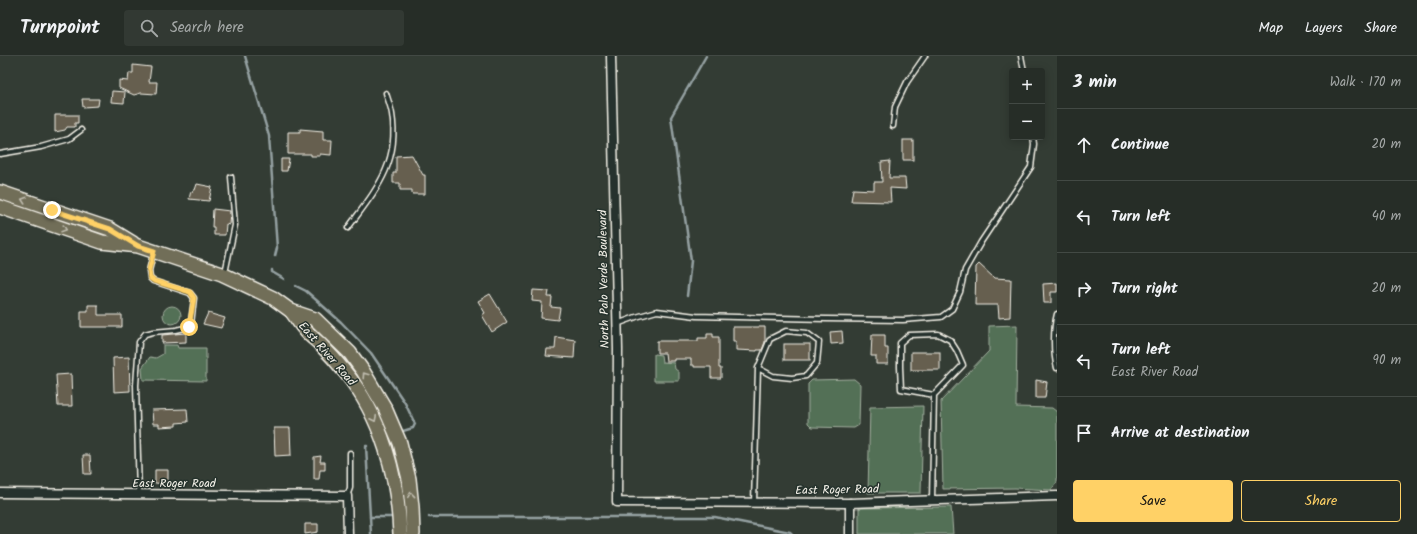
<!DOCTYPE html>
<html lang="en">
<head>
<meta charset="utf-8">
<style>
	body { margin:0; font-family:Kalam,sans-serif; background:#323933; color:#f1f3f6 }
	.controls { position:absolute; right:12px; top:12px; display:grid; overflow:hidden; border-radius:4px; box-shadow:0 2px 10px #0003 }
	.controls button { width:36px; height:36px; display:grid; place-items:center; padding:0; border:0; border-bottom:1px solid #424944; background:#262d27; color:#f1f3f6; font:20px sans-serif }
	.stop { position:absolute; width:12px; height:12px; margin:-9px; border:3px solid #ffd166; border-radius:50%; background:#fff }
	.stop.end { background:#ffd166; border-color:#fff; box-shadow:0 1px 4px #0008 }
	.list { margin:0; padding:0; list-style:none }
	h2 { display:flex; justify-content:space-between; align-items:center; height:52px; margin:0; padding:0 16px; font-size:17px }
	h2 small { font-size:13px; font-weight:400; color:#a4a8a7 }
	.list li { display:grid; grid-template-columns:26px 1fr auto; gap:12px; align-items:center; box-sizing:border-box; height:72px; padding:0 16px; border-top:1px solid #424944 }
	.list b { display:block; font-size:15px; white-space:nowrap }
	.list p { margin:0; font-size:13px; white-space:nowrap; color:#a4a8a7 }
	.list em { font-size:13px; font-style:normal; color:#a4a8a7 }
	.actions { display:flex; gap:8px; padding:12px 16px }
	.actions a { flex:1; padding:9px 0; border:1px solid #ffd166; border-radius:4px; text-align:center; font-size:14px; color:#ffd166 }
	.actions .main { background:#ffd166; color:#111 }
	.icon { flex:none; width:22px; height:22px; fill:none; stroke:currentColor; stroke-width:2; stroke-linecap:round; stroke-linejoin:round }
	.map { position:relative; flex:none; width:1057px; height:478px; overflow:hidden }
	header { display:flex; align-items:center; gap:24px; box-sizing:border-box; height:56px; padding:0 20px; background:#262d27; border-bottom:1px solid #424944 }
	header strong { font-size:19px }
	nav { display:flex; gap:22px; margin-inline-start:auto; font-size:14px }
	.search { width:280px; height:36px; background:#323933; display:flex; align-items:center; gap:10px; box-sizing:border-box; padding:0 14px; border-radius:4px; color:#a4a8a7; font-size:15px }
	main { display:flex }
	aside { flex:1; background:#262d27 }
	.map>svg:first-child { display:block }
	.green { fill:#537057; stroke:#a4b0a0 }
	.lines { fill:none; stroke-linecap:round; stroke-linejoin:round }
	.stream { stroke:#95a1a2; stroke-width:2.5 }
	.building { fill:#665f4f; stroke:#f4f1e8 }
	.lane-casing { stroke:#f4f1e8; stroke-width:7 }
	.street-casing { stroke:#f4f1e8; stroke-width:11 }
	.primary-casing { stroke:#f4f1e8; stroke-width:16 }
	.lane { stroke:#26332d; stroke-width:4 }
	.street { stroke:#26332d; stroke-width:8 }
	.primary { stroke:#716e59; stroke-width:13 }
	.oneway { stroke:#c0bdaf }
	.route { stroke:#ffd166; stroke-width:5 }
	.labels { text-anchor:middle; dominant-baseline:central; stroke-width:3; stroke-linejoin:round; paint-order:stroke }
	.street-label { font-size:12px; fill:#f4f1e8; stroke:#26332d }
</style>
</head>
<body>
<header>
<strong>Turnpoint</strong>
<div class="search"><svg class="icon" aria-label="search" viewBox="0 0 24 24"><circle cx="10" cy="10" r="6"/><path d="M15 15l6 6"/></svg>Search here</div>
<nav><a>Map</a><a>Layers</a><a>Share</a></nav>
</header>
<main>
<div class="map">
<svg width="1057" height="478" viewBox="0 0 1057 478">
	<rect width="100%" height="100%" fill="#333c34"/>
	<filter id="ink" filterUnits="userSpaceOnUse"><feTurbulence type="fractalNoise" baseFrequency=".025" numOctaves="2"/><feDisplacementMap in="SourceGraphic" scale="8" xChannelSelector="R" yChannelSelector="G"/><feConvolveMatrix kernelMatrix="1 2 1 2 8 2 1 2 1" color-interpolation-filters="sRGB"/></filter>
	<g filter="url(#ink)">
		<g class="green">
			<circle cx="172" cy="259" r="9"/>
			<polygon points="1017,269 1016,351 1052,352 1057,356 1057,426 1051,434 1015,432 943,433 941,345 989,295 989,270"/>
			<polygon points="163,289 177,289 178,292 206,292 206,325 143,324 142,312 150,301 156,302 163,298"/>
			<polygon points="654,298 661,299 662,306 674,307 675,313 679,316 679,325 654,325"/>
			<polygon points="854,323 860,328 859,369 854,372 812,371 808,367 808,328 812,324"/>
			<polygon points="923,350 921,437 868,437 870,351"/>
			<polygon points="951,451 953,478 859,478 859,452"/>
		</g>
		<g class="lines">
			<g class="stream">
				<polyline points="245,0 269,80 277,192 275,200"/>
				<polyline points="272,214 272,216 284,223"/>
				<polyline points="296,230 306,235 341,266 371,297 405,347 415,368 413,372 403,375"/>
				<polyline points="687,240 691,205 671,61 706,0"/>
				<polyline points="367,390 366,390 371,478"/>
				<polyline points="370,461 392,461"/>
				<polyline points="429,461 715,461 790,476 792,478"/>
			</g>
		</g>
		<g class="building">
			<polygon points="133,9 151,11 149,26 157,26 156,38 141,37 134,39 119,32 119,24 128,25 129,17 133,17"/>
			<polygon points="112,35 125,36 124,47 111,46"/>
			<polygon points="82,43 99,43 98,50 83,51"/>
			<polygon points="55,59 78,59 78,67 75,67 75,71 67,71 65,74 55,76"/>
			<polygon points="300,73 323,75 323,84 332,84 331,99 320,98 320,100 311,100 311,98 288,98 288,76 300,76"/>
			<rect x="903" y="84" width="10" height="20"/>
			<polygon points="412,99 423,119 425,119 425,138 412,138 412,134 400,134 400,127 393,127 393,117 396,117 396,100"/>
			<polygon points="281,103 289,103 287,115 281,115"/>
			<polygon points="890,105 889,122 905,122 906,133 890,132 891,146 851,145 853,133 874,134 874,126 882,126 881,106"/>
			<polygon points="197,128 212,131 209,145 189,143 191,135 192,136 193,134 195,134"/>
			<polygon points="213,153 230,155 229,169 226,168 225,179 214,179 214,171 212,171"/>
			<polygon points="979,208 994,222 1011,223 1010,261 999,262 998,249 975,249 976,211"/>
			<polygon points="1057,227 1057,236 1051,236 1051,247 1044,247 1043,228"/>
			<polygon points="533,234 549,235 548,241 552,241 551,251 560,252 558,264 541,262 542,246 532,245"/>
			<polygon points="490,238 507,266 492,276 482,259 485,257 478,245"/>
			<polygon points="88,249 98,249 98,259 122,259 122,271 81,271 81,255 88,255"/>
			<polygon points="208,257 225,262 221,272 203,268"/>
			<polygon points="733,271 765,271 765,286 762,294 757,294 757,295 736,294 736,285 733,285"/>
			<polygon points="842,275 843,287 831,288 830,276"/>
			<polygon points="186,277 186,286 162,287 162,279"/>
			<polygon points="707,278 713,278 713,281 719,281 719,312 721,312 721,322 711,322 711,311 694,311 694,309 691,309 691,303 674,303 674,305 666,305 665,297 657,297 657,285 698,285 698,282 707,282"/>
			<polygon points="872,279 885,279 885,292 888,292 888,308 876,308 876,300 871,300"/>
			<polygon points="556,281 575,284 574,302 546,300 547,293 555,293"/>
			<rect x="784" y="288" width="26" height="16"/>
			<rect x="911" y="296" width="29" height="18"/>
			<polygon points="129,301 130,335 114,336 113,302"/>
			<polygon points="71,318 72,350 58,350 56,319"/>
			<polygon points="1036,324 1047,326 1045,342 1036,342"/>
			<polygon points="187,353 188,366 176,367 176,370 159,371 159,368 153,368 152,354"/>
			<polygon points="274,372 290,372 291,399 275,400"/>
			<polygon points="83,399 90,399 91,418 84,418"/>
			<polygon points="321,400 320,406 325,406 325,414 320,414 319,423 314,423 314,401"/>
			<polygon points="155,414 168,414 168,428 155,427"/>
			<polygon points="305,468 318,468 318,476 305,478"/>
		</g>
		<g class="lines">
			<g class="lane-casing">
				<g id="lane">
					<polyline points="1021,0 1024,15"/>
					<polyline points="893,70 895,51 907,26 925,0"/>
					<polyline points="0,98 41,91 69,83 81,74"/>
					<path d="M348,172c27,-37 52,-64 44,-114 -1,-7 -4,-14 -6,-21"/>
					<polyline points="225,217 235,169 231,121"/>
					<path d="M1057,258c-4,15 -4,39 0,54"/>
					<polyline points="617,268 636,261 657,255 696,260 826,263 903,264 941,261 952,253 960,236 965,214 981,186 1031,111 1034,88 1033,81"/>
					<polyline points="139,438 136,329 139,286 145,278 153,276 176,274 189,271 191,268 194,242 190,237 153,225 150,222 149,215 153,198"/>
					<polyline points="347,440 350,432 350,397"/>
					<polyline points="932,444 934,339 963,309 957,295 950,284 938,278 909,279 900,287 900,311 901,333 934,339"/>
					<polyline points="754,446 758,312 770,283 786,275 807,277 819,286 817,307 806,320 792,322 773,320 758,312"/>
				</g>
			</g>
			<g class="street-casing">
				<g id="street">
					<polyline points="611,0 618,293 617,446 850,447 1057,440"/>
					<polyline points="0,437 347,440 348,478"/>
					<polyline points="850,447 850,478"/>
				</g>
			</g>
			<g class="primary-casing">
				<g id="primary">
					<polyline points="0,136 110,173 133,187"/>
					<polyline points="0,151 102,186 138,190 222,218 273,242 291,255 315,263 350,297 363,315 385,352 400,387 409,423 412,451 413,478"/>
					<path d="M291,255c5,6 9,14 15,20 4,5 10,9 15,14 9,9 17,18 24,27 37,45 53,105 55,162"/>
				</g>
			</g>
			<use href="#lane" class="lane"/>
			<use href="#street" class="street"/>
			<use href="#primary" class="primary"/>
		</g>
		<defs><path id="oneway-chevron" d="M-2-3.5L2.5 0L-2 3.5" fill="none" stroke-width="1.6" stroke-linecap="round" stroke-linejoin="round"/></defs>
		<g class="oneway">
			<use href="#oneway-chevron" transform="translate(24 144) rotate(-161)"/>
			<use href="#oneway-chevron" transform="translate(64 173) rotate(19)"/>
			<use href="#oneway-chevron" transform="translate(365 319) rotate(-124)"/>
			<use href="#oneway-chevron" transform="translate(374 363) rotate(64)"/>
			<use href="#oneway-chevron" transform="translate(411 439) rotate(-96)"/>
		</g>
	</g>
	<g class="lines" filter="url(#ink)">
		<polyline class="route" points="52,154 110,173 138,190 154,195 149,214 150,222 154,225 190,236 194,242 189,271"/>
	</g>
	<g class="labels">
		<g class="street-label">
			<text transform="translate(604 223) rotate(-91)">North Palo Verde Boulevard</text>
			<text transform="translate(327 298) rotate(49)">East River Road</text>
			<text x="174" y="427">East Roger Road</text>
			<text transform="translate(837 434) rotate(-1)">East Roger Road</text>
		</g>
	</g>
</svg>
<div class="controls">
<button>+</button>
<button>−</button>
</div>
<div class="stop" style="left:189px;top:271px"></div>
<div class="stop end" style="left:52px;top:154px"></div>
</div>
<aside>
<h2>3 min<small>Walk · 170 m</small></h2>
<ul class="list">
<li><svg class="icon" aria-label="ahead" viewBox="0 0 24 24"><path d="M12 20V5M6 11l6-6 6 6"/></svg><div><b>Continue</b></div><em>20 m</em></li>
<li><svg class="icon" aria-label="left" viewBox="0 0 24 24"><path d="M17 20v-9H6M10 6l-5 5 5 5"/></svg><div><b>Turn left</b></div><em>40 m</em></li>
<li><svg class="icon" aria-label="right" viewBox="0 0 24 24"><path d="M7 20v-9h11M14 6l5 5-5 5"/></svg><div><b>Turn right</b></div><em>20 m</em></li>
<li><svg class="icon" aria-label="left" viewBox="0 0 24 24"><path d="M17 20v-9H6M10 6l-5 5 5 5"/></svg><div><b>Turn left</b><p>East River Road</p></div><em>90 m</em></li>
<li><svg class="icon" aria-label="arrive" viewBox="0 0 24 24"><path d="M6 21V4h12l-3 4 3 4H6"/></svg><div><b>Arrive at destination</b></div></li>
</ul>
<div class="actions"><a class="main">Save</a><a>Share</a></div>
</aside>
</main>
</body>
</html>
